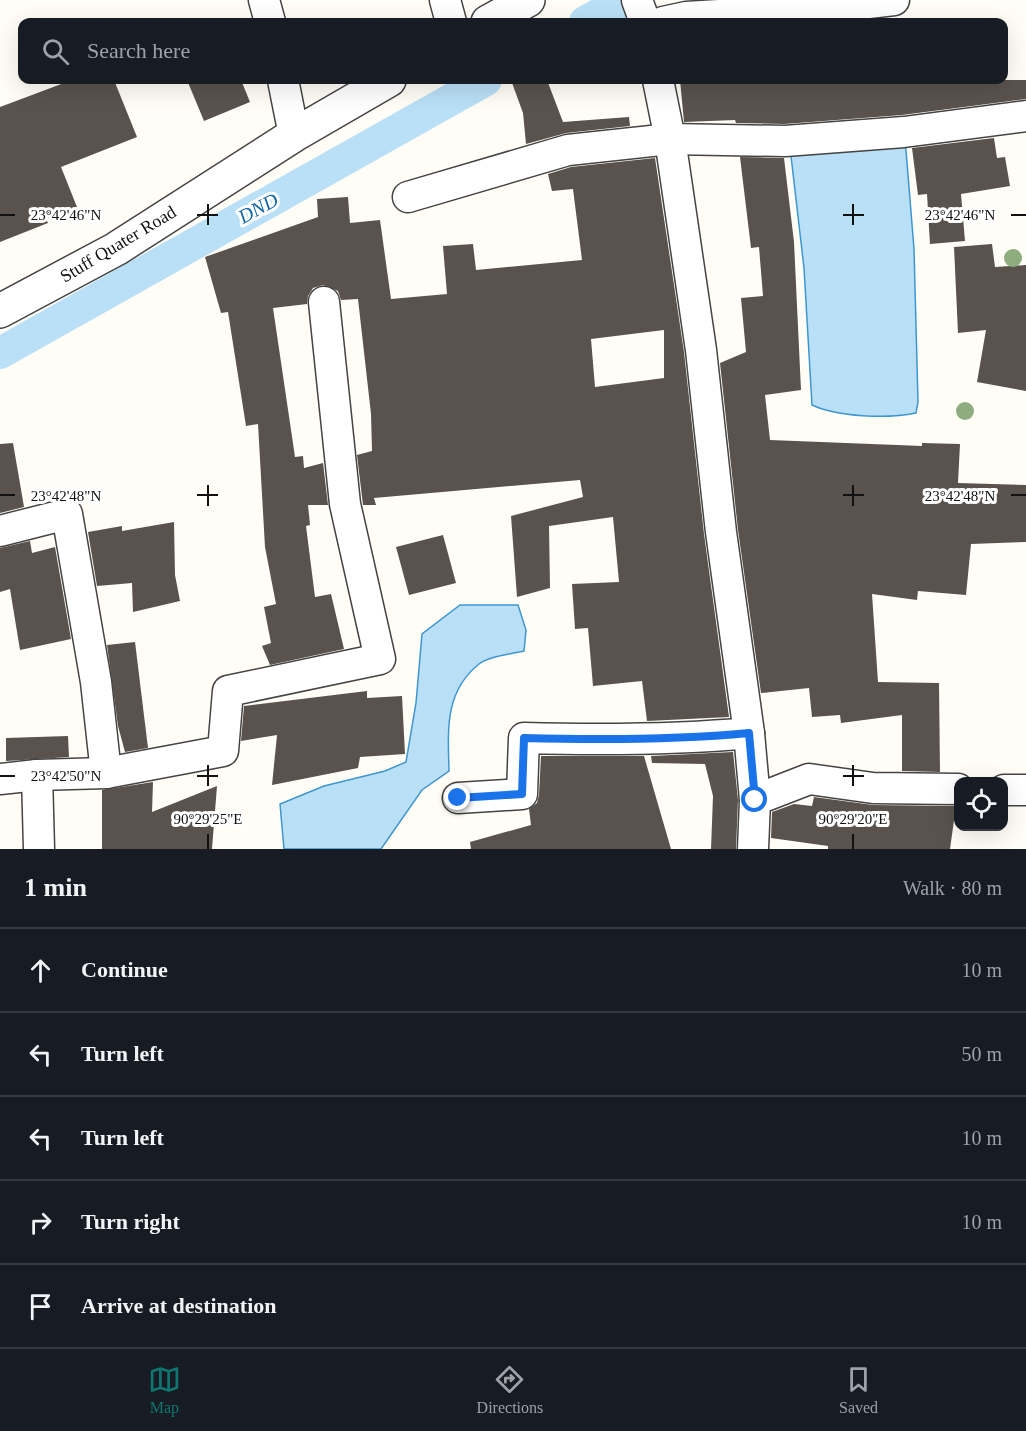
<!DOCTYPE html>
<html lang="en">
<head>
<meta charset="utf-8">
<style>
	body { margin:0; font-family:Georgia,serif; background:#20242c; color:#f1f3f6 }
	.controls { position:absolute; right:18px; bottom:18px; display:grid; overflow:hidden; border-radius:12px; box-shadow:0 6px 24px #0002 }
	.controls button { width:54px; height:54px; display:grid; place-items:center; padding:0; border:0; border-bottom:2px solid #363941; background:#171b24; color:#f1f3f6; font:30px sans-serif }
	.stop { position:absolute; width:18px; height:18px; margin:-14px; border:4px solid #1a73e8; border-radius:50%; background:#fff }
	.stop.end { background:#1a73e8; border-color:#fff; box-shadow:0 2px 6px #0008 }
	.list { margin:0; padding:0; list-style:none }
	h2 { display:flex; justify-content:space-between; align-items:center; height:78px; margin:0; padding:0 24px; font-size:26px }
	h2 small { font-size:20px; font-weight:400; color:#9ea1a6 }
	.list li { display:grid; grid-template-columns:39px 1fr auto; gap:18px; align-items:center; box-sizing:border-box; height:84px; padding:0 24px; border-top:2px solid #363941 }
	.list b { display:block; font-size:22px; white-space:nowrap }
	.list em { font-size:20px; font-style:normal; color:#9ea1a6 }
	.icon { flex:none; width:33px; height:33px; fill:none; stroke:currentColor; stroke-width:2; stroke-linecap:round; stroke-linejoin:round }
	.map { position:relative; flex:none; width:1026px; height:849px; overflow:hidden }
	.search { position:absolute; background:#171b24; box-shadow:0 6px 24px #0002; left:18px; right:18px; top:18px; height:66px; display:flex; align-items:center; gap:15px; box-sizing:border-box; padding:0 21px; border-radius:12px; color:#9ea1a6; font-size:22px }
	.sheet { height:498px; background:#171b24 }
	nav { display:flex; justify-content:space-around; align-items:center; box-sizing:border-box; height:84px; border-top:2px solid #363941; background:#171b24; font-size:16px; color:#9ea1a6 }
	nav a { display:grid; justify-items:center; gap:3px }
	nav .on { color:#0f766e }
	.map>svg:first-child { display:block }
	.water { fill:#b9e0f7; stroke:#3f96cf; stroke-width:1.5 }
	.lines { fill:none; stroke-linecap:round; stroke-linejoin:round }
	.canal { stroke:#b9e0f7; stroke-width:32 }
	.building { fill:#5a524d; fill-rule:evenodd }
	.minor-casing { stroke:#444; stroke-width:33 }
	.tertiary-casing { stroke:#444; stroke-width:36 }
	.minor { stroke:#fff; stroke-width:30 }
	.tertiary { stroke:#fff; stroke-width:33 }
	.tree { fill:#8dad7f }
	.route { stroke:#1a73e8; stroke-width:8 }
	.ticks { fill:none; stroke:#111; stroke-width:2 }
	.labels { text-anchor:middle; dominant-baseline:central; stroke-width:6; stroke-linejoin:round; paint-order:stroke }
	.street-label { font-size:18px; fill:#111; stroke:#fff }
	.water-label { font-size:20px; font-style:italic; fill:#1768a6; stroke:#fff }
	.ticks-label { font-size:15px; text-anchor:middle; fill:#111; stroke:#fff; stroke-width:6; stroke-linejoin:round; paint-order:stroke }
</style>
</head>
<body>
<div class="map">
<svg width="1026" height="849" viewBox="0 0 1026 849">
	<rect width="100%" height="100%" fill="#fffdf5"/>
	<g class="water">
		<path d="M905,138l9,111 4,153 -2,11c-29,6 -78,4 -104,-8l-8,-137 -13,-112 17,-10z"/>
		<path d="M460,605h58l8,25 -2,21c-12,3 -35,5 -45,13 -35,28 -31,67 -30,107l-27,19 -41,59h-97l-4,-45 44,-18 61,-15 21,-9 10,-59 6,-69z"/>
	</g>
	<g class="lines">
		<g class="canal">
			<polyline points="585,22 624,0"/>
			<polyline points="0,353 486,80"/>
		</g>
	</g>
	<g class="building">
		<polygon points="72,80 114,80 137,137 61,167 77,207 46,219 48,223 0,242 0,107"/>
		<polygon points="187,80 241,80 250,102 204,121"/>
		<polygon points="511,80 547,80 563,122 629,117 630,126 566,133 526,144 523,113"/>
		<polygon points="680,80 1026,80 1026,99 902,115 784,124 736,123 735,120 684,122"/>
		<polygon points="994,138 997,158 1005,157 1010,186 961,194 965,241 930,244 927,194 918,195 912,148"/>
		<polygon points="740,157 784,158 794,242 801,390 765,395 770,440 922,446 922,443 960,444 958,483 1026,485 1026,542 971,544 966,595 918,591 917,600 872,594 878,682 939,683 940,772 902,771 902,715 841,723 840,715 812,717 809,688 761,693 738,530 720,363 746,352 741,298 763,296 759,247 751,248"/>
		<path d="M655,158l29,194 20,182 25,183 -82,4 -5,-40 -49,5 -5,-58 -13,1 -3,-45 47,-2 -6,-65 -64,9 1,62 -33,9 -6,-81 72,-19 -3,-17 -206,18 2,7h-13l-6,-50 15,-4 -1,-37 -13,-115 -17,1 -3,-9 -15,-6 -10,3 -5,8 -1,8 -34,4 22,149 8,-1 1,12 19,-5 5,42h-20l2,20 -4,1 9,71 16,-3 13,55 -74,16 -8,-19 9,-3 -7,-36 12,-3 -11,-57 -7,-123 -12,2 -18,-114 -7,1 -16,-56 113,-40 -1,-18 31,-2 2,26 30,-3 11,79 56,-5 -4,-48 30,-2 3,26 106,-10 -9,-71 -21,2 -4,-17 23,-7zM664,330v48l-69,9 -4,-48z"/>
		<polygon points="992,244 995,267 1026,265 1026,391 977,382 986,330 958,333 954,247"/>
		<polygon points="13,443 24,507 0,513 0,444"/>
		<polygon points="174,522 175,575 180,601 133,612 132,583 97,586 88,532 122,526 122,531"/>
		<polygon points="443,535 456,583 409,595 396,547"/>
		<polygon points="30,541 32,553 55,547 71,639 20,650 10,589 0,592 0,548"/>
		<polygon points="135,642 148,748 125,752 118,726 107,645"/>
		<polygon points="367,691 367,698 402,696 405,754 360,757 358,768 272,785 277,735 241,741 244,706"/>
		<polygon points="68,736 69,757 6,761 6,738"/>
		<polygon points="733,752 738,800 736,849 711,849 713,796 705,764 652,763 651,756"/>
		<polygon points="541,756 644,756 671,849 471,849 470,842 531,825 529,809 537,803 539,795"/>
		<polygon points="153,782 152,812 217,786 212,849 102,849 102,790"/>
		<polygon points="814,797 873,805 956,806 950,849 828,849 828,846 771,838 772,812 794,804 812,806"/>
	</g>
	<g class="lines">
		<g class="minor-casing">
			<g id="minor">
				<polyline points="264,0 270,22"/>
				<polyline points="445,0 451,22"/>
				<polyline points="637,0 645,22"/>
				<polyline points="663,22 686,17 817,9 894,0"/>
				<polyline points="283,80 294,135"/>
				<polyline points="658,80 670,139 701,350 721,532 749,733 755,800 753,849"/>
				<polyline points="408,197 568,150 670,139 785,141 904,132 1026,116"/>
				<polyline points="0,531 67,514 96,682 106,773"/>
				<polyline points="37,775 106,773 223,751 228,691 380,659 345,504 324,302"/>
				<polyline points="0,779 37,775 39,849"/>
				<polyline points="1004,790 1026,790"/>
				<path d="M458,798l64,-4 2,-56c75,2 150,2 225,-5"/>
				<polyline points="755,800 809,779 873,788 958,789"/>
			</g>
		</g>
		<g class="tertiary-casing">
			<g id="tertiary">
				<polyline points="488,22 528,0"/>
				<polyline points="0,311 116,249 294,135 389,80"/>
			</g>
		</g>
		<use href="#minor" class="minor"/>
		<use href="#tertiary" class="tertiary"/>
	</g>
	<g class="tree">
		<circle cx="1013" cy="258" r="9"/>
		<circle cx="965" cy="411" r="9"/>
	</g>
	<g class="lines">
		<path class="route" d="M458,798l64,-4 2,-56c75,2 150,2 225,-5l6,67"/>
	</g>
	<path class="ticks" d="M208,204v21M853,204v21M0,215h15M197,215h21M843,215h21M1011,215h15M208,485v21M853,485v21M0,495h15M197,495h21M843,495h21M1011,495h15M208,765v21M853,765v21M0,776h15M197,776h21M843,776h21M208,834v15M853,834v15"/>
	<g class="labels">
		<g class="street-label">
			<text transform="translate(118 244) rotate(-31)">Stuff Quater Road</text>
		</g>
		<g class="water-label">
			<text transform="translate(258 208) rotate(-29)">DND</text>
		</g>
	</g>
	<g class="ticks-label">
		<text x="960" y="220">23°42'46"N</text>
		<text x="66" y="220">23°42'46"N</text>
		<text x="960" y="501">23°42'48"N</text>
		<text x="66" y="501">23°42'48"N</text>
		<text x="66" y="781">23°42'50"N</text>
		<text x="208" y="824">90°29'25"E</text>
		<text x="853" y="824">90°29'20"E</text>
	</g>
</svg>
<div class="controls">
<button><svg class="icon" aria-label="locate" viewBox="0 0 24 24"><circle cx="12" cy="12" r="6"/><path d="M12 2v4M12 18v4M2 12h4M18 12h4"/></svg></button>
</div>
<div class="stop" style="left:755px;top:800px"></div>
<div class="stop end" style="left:458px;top:798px"></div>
<div class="search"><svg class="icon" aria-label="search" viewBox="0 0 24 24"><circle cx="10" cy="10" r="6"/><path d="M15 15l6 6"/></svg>Search here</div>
</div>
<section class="sheet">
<h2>1 min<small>Walk · 80 m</small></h2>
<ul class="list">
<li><svg class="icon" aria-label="ahead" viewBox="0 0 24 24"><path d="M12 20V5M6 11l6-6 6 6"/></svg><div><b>Continue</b></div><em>10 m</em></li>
<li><svg class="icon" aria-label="left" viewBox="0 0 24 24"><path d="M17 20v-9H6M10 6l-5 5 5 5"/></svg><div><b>Turn left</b></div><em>50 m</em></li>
<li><svg class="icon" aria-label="left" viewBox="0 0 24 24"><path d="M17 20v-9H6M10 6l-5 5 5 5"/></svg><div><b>Turn left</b></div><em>10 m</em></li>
<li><svg class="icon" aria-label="right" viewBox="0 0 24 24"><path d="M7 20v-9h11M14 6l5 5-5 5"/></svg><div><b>Turn right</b></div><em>10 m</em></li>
<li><svg class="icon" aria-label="arrive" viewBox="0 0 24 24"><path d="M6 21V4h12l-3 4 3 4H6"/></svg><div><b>Arrive at destination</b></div></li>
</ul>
</section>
<nav>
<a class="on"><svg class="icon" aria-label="map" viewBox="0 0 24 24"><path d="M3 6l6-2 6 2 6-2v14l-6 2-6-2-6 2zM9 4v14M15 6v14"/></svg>Map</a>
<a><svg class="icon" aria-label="directions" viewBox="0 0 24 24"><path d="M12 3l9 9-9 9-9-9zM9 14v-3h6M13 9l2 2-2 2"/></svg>Directions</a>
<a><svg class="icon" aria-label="saved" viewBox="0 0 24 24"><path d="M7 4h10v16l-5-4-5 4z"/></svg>Saved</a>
</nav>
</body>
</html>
